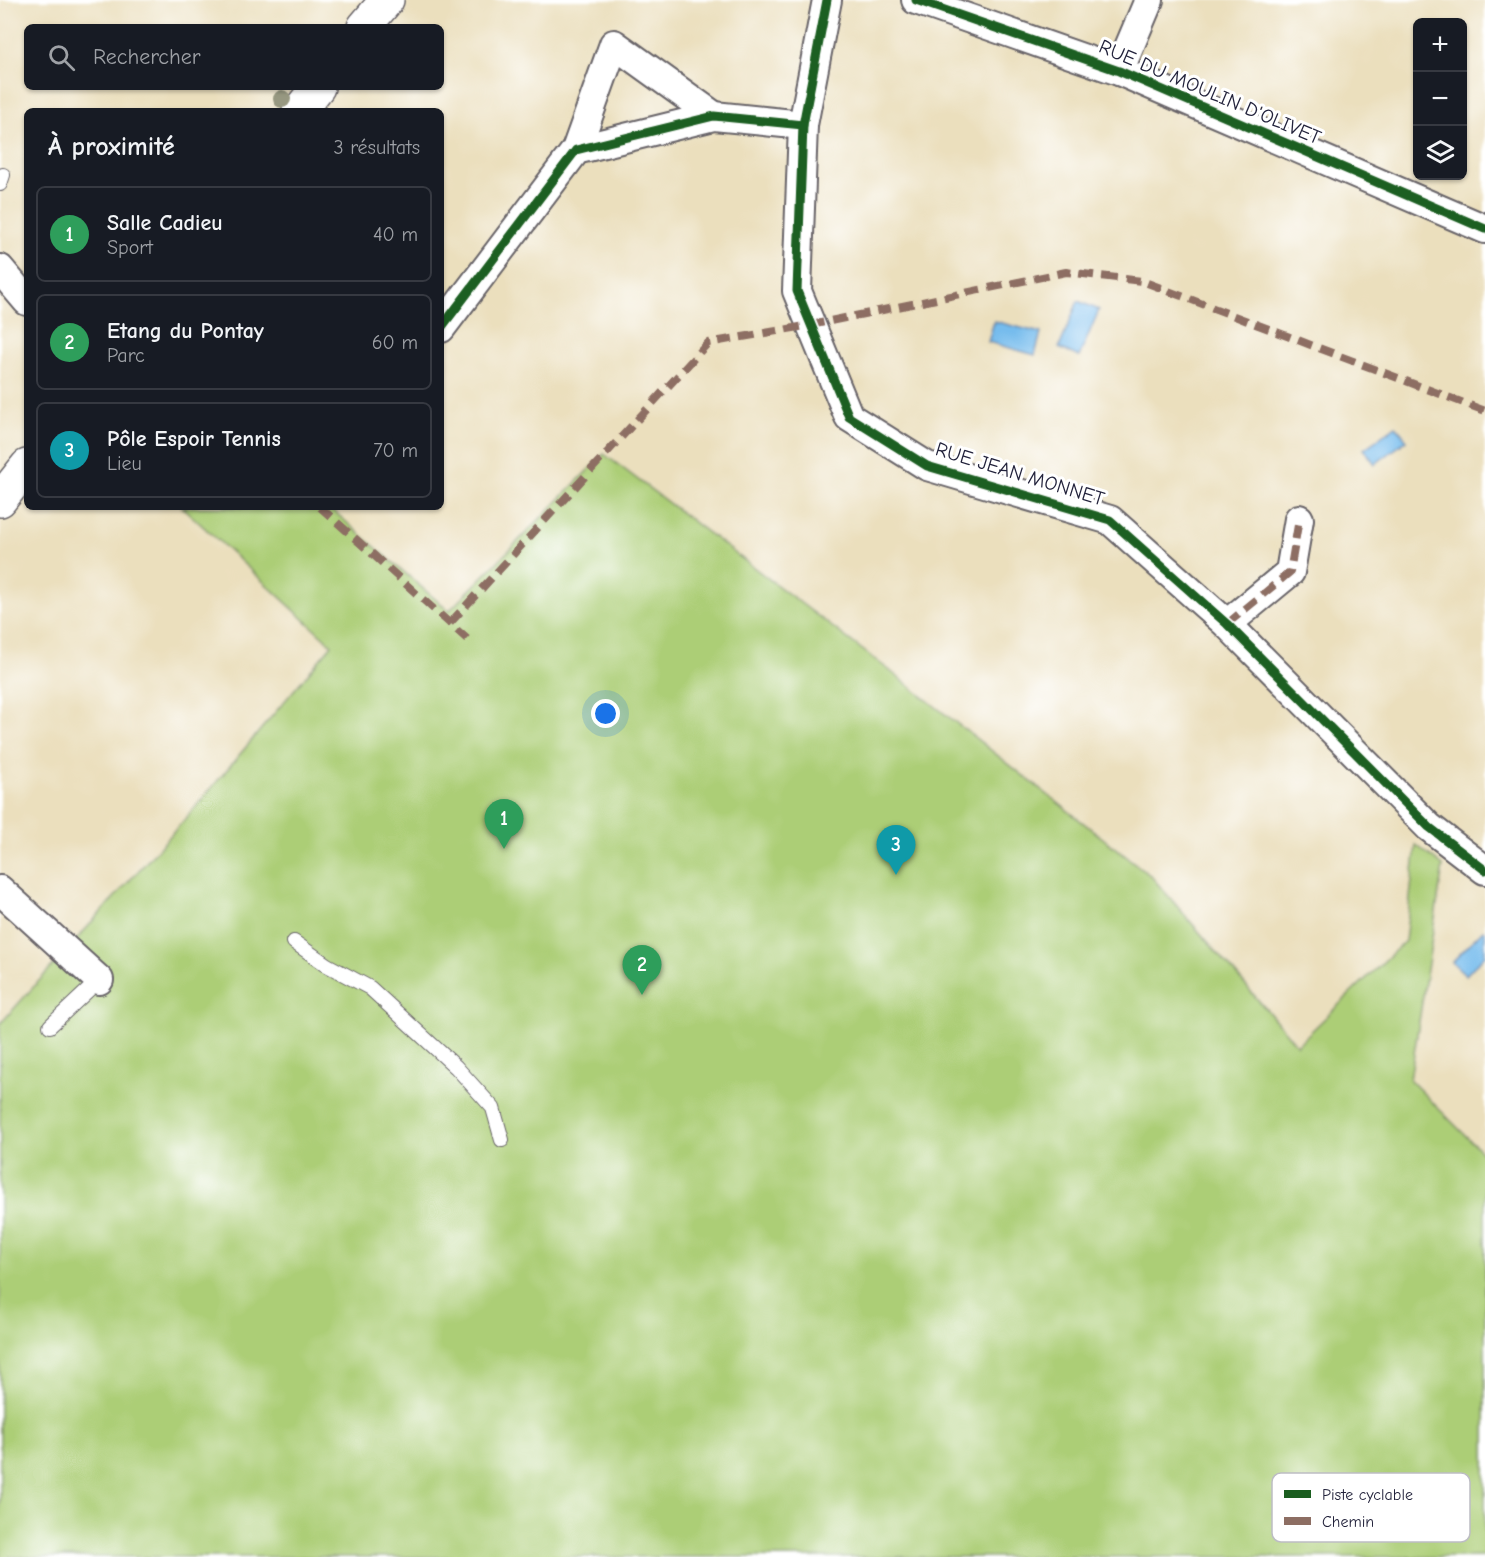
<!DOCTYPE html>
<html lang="fr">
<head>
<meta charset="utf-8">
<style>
	body { margin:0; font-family:"Comic Neue",sans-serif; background:#20242c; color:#f1f3f6 }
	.controls { position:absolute; right:18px; top:18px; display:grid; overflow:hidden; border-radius:9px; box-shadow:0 2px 4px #0004 }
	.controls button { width:54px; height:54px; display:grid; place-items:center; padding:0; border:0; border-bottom:2px solid #363941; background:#171b24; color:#f1f3f6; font:30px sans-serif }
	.you { position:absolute; left:606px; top:714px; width:21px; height:21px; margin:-15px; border:4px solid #fff; border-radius:50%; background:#1a73e8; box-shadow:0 0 0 9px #1a73e833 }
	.badge { display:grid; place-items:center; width:39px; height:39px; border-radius:50%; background:#c8321e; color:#fff; font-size:20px; font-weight:700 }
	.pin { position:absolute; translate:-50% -50px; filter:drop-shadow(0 2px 3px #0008) }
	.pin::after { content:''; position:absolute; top:32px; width:21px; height:18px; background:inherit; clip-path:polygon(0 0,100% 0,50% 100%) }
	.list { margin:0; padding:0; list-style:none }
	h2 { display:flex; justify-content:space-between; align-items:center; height:78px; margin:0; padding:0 24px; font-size:26px }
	h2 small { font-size:20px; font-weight:400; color:#9ea1a6 }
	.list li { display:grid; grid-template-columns:39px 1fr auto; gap:18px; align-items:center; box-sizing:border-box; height:96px; margin:0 12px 12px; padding:0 12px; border:2px solid #363941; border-radius:9px }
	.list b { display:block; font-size:22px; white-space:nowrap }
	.list p { margin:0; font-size:20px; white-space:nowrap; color:#9ea1a6 }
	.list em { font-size:20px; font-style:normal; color:#9ea1a6 }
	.icon { flex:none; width:33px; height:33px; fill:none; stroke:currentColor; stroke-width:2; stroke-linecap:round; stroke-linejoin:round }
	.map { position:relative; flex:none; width:1485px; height:1557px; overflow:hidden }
	.search { position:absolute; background:#171b24; box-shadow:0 2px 4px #0004; left:24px; top:24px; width:420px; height:66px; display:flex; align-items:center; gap:15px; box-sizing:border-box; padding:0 21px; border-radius:9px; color:#9ea1a6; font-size:22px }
	.panel { position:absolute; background:#171b24; box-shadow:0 2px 4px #0004; left:24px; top:108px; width:420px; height:402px; border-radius:9px }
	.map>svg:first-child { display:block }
	.green { fill:#acce76; stroke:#677858; stroke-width:1.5 }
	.water { fill:#76bced; stroke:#4c6f94; stroke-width:1.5 }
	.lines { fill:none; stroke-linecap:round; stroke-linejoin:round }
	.service-casing { stroke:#686468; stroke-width:16 }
	.minor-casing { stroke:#686468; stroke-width:32 }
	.tertiary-casing { stroke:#686468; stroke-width:36 }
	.service { stroke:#fff; stroke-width:14 }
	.minor { stroke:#fff; stroke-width:28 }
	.tertiary { stroke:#fff; stroke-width:33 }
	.quiet { stroke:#8d6e63; stroke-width:8; stroke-dasharray:15 8; stroke-linecap:butt }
	.cycleway-casing { stroke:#fff; stroke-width:13 }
	.cycleway { stroke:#1b5e20; stroke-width:9 }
	.tree { fill:#979881 }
	.labels { text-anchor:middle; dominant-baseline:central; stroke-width:6; stroke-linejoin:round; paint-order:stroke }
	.street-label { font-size:20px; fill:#22223b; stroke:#fff }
	.key { fill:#fff; stroke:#bdbdc4; stroke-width:1.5 }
	.key-label { font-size:16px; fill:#22223b }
</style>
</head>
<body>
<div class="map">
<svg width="1485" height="1557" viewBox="0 0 1485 1557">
	<rect width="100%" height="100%" fill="#fff"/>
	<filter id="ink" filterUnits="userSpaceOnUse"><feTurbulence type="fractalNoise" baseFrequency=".0167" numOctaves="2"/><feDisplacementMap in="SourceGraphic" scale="12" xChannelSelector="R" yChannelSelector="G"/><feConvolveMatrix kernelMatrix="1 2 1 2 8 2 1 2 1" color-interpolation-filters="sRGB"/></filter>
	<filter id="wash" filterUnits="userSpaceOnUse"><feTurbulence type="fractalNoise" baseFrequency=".008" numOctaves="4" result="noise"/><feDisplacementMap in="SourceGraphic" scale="24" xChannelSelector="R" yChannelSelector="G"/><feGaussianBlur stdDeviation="1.35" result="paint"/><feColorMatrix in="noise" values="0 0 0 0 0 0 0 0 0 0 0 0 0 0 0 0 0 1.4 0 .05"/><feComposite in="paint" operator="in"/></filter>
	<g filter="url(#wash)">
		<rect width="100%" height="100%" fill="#ebdfbd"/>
		<polygon class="green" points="604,454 889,670 1151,876 1297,1045 1405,941 1416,845 1443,866 1410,1080 1485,1155 1485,1557 0,1557 0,1024 187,817 332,645 182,507 329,507 449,611"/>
		<g class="water">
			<polygon points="1078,301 1099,310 1079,357 1059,348"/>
			<polygon points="994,321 1041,333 1035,355 988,342"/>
			<polygon points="1396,426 1407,440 1375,464 1364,449"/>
			<polygon points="1483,930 1485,932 1485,955 1466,975 1452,962"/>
		</g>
	</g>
	<g filter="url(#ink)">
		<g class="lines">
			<g class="service-casing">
				<g id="service">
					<polyline points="0,184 3,175"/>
					<polyline points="294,942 327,965 370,988 456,1067 493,1108 502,1140"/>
					<polyline points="50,1026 99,980"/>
				</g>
			</g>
			<g class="minor-casing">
				<g id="minor">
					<polyline points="827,0 803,125 797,291 849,417 927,466 1110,520 1227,624 1429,827 1485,870"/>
					<polyline points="916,0 1119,71 1485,229"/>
					<polyline points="1119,71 1149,0"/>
					<polyline points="576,150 614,44 714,116"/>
					<polyline points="0,269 27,301"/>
					<polyline points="441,328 576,150 714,116 803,125"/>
					<polyline points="1227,624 1290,572 1299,519"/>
					<polyline points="0,890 99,980"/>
				</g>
			</g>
			<g class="tertiary-casing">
				<g id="tertiary">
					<polyline points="364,27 387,0"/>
					<polyline points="299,111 318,87"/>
					<polyline points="0,500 27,466"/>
				</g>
			</g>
			<use href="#service" class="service"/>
			<use href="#minor" class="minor"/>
			<use href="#tertiary" class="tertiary"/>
			<g class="quiet">
				<polyline points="320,507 467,639"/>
				<polyline points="450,623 708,343 811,325 1066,272 1142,281 1485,411"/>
				<polyline points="1227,624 1290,572 1299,519"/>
			</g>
			<g class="cycleway-casing">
				<g id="cycleway">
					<polyline points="827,0 803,125 797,291 849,417 927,466 1110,520 1227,624 1429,827 1485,870"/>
					<polyline points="916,0 1119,71 1485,229"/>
					<polyline points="441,328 576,150 714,116 803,125"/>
				</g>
			</g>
			<use href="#cycleway" class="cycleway"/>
		</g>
		<circle class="tree" cx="282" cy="99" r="9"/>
	</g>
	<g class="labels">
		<g class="street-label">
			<text transform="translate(1210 92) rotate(23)">RUE DU MOULIN D'OLIVET</text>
			<text transform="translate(1020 474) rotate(17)">RUE JEAN MONNET</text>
		</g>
	</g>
	<rect x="1272" y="1473" width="198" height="69" rx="9" class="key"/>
	<rect x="1284" y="1490" width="27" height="8" fill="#1b5e20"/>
	<rect x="1284" y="1517" width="27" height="8" fill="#8d6e63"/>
	<g class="key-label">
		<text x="1322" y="1500">Piste cyclable</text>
		<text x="1322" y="1527">Chemin</text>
	</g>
</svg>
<div class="controls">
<button>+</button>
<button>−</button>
<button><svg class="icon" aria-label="layers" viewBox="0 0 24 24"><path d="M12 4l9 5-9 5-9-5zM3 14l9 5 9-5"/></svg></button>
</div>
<div class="you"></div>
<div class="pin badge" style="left:504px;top:849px;background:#2e9e5b">1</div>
<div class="pin badge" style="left:642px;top:995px;background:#2e9e5b">2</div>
<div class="pin badge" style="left:896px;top:875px;background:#0f9aa8">3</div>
<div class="search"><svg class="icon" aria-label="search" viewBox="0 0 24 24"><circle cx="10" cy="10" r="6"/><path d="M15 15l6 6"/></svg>Rechercher</div>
<section class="panel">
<h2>À proximité<small>3 résultats</small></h2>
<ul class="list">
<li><span class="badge" style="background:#2e9e5b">1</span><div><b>Salle Cadieu</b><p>Sport</p></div><em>40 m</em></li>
<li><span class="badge" style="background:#2e9e5b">2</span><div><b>Etang du Pontay</b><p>Parc</p></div><em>60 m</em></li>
<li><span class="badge" style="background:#0f9aa8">3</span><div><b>Pôle Espoir Tennis</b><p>Lieu</p></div><em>70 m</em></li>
</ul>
</section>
</div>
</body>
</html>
